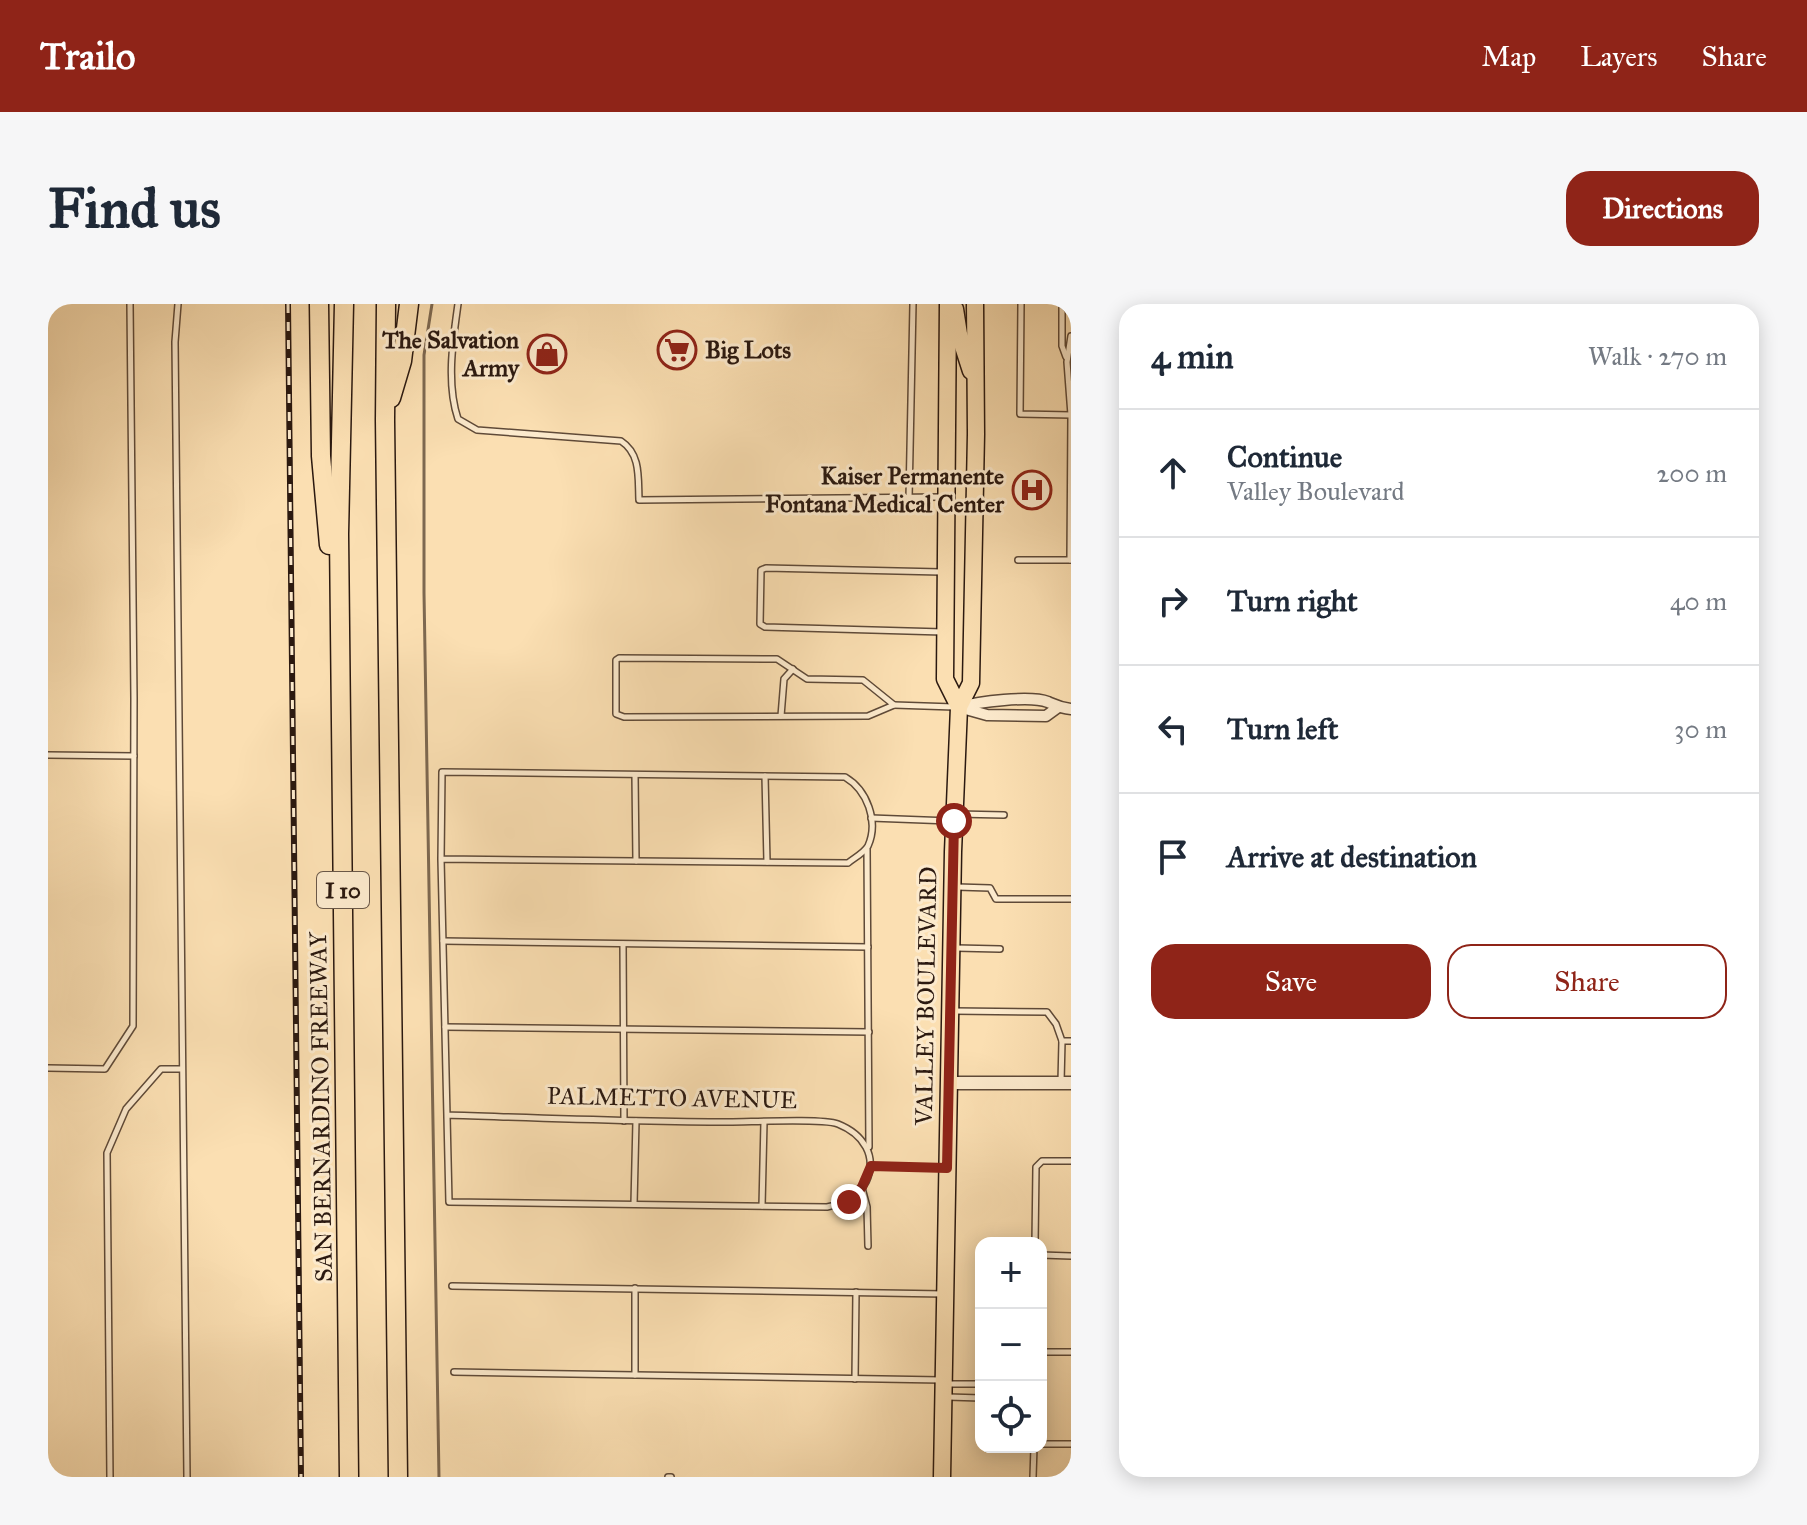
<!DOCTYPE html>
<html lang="en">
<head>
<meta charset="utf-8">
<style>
	body { margin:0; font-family:"IM FELL Great Primer",serif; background:#f6f6f7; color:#1f2937 }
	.controls { position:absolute; right:24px; bottom:24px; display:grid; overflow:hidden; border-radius:16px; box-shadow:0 4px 20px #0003 }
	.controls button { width:72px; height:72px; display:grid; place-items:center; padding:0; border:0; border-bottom:2px solid #e0e1e3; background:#fff; color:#1f2937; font:40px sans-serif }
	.stop { position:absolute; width:24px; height:24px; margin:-18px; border:6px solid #8f2418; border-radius:50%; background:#fff }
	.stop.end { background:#8f2418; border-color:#fff; box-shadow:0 2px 8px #0008 }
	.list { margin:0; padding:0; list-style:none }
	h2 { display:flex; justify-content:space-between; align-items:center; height:104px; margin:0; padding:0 32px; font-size:34px }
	h2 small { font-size:26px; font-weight:400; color:#747a83 }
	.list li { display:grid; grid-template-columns:52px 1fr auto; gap:24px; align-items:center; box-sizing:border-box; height:128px; padding:0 32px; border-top:2px solid #e0e1e3 }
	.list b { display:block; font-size:30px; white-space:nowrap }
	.list p { margin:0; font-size:26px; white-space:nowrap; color:#747a83 }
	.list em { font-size:26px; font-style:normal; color:#747a83 }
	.actions { display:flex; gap:16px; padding:24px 32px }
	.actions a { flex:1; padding:18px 0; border:2px solid #8f2418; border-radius:24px; text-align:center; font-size:28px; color:#8f2418 }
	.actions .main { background:#8f2418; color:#fff }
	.icon { flex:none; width:44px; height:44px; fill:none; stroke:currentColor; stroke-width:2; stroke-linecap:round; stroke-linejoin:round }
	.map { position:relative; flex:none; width:1023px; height:1173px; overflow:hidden; border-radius:24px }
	header { display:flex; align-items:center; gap:48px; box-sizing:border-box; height:112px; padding:0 40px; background:#8f2418; color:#fff }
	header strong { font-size:38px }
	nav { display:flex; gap:44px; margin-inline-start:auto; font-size:28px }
	.intro { display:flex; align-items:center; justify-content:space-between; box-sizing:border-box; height:192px; padding:0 48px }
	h1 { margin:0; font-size:56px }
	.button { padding:20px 36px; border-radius:24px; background:#8f2418; color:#fff; font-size:28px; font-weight:700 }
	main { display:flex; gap:48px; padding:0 48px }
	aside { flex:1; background:#fff; border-radius:24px; box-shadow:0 4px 20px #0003 }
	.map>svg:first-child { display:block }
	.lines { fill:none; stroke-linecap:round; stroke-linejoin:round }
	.stream { stroke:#7d6850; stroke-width:3 }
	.service-casing { stroke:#5f4a38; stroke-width:8 }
	.minor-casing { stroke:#5f4a38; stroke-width:13 }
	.tertiary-casing { stroke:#5f4a38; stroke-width:15 }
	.primary-casing { stroke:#2b1910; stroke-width:19 }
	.motorway-casing { stroke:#2b1910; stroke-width:21 }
	.service { stroke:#fceacd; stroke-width:5 }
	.minor { stroke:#fceacd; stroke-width:10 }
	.tertiary { stroke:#fceacd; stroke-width:12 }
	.primary { stroke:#fbdfb2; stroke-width:16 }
	.motorway { stroke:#fbdfb2; stroke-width:18 }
	.rail-casing { stroke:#2b1910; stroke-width:6 }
	.rail { stroke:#fceacd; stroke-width:3; stroke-dasharray:9; stroke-linecap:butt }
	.route { stroke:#8f2418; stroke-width:10 }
	.labels { text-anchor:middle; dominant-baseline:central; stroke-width:6; stroke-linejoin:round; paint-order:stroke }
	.shield { fill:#fceacd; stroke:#6a5849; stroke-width:2 }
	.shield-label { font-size:22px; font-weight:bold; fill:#2b1910 }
	.poi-label { font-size:24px; font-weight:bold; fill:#2b1910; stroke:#fceacd; text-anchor:end }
	.street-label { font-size:24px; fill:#2b1910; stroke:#fceacd }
</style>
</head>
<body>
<header>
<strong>Trailo</strong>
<nav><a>Map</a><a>Layers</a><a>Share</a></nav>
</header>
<div class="intro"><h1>Find us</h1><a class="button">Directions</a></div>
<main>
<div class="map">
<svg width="1023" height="1173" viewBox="0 0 1023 1173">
	<rect width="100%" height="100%" fill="#fbdfb2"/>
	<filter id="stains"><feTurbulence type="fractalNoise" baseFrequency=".0025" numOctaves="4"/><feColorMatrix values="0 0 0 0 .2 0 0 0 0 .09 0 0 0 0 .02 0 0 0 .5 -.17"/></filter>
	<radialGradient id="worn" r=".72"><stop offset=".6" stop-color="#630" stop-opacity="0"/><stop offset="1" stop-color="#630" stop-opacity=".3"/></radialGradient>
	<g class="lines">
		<polyline class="stream" points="384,0 376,51 376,289 391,1173"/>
		<g class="service-casing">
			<g id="service">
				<polyline points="130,0 127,38 139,1173"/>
				<path d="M410,0c-5,36 -12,79 0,115l19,11 144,11c20,13 17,37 18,59l303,-3"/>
				<polyline points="973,0 972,110 1023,111"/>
				<polyline points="1014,0 1014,42 1018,53"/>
				<polyline points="861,194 865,0"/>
				<polyline points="970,256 1022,256"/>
				<polyline points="1022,256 1023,111 1019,58 1023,32"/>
				<polyline points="893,268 718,264 713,266 712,320 717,323 895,328"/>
				<polygon points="571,354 729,355 759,375 815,376 846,401 820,412 576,413 568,410 568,356"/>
				<polyline points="846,401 906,403"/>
				<polyline points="733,412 736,375 745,365"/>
				<polyline points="0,451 86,452"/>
				<polyline points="587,471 588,557"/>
				<polyline points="717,472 719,558"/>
				<polyline points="909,510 956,511"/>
				<polyline points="823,514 902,517"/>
				<polyline points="819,545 821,843"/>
				<path d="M393,555l407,4c6,-5 16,-10 20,-17 11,-25 -1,-56 -23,-69l-403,-5 -1,87 8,343 378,5c18,-4 30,-8 39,-25 12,-26 -3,-48 -28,-58 -16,-6 -87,-2 -109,-2 -94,0 -188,-4 -282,-7"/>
				<polyline points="909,583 942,584 948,595 1023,595"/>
				<polyline points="395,637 820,643"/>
				<polyline points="575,640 576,817"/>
				<polyline points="908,644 952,645"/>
				<polyline points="906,707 999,708 1008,720 1014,737 1023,737"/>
				<polyline points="397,723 821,728"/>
				<polyline points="0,764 57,765 85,722 86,394 82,0"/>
				<polyline points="1013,778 1014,737"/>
				<polyline points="823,862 898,864"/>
				<polyline points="814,884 819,903 820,942"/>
				<polyline points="586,900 588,817"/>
				<polyline points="714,902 716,818"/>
				<polyline points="987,939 988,863 994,857 1023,857"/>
				<polyline points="993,951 1023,952"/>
				<polyline points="404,982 896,990"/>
				<polyline points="993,1048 1023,1048"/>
				<polyline points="406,1068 893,1076"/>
				<polyline points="587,1071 587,984"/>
				<polyline points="807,1075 808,988"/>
				<polyline points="898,1080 933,1080"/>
				<polyline points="900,1093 933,1094"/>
				<polyline points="993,1140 1023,1140"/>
				<polyline points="62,1173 59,849 78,805 113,765 134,765"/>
				<polyline points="620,1173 623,1173"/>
				<polyline points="985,1173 986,1143"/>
			</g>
		</g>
		<g class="minor-casing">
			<g id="minor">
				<path d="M911,403c19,-5 71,-12 89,-5 9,4 12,6 23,7"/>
				<polyline points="914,404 939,411 998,412 1009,404"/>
			</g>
		</g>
		<g class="tertiary-casing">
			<polyline id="tertiary" points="900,779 1023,779"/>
		</g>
		<g class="primary-casing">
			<g id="primary">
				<polyline points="900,0 897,375 911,403"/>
				<polyline points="907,5 911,30 923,67"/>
				<polyline points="894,1173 905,548 911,403 923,379 928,130 927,0"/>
			</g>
		</g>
		<g class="motorway-casing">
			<g id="motorway">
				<polyline points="271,0 273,152 281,241"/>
				<polyline points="296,0 291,230 301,1173"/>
				<polyline points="338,0 337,116 350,1173"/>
				<polyline points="343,94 354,57 361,0"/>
			</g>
		</g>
		<use href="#service" class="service"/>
		<use href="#minor" class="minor"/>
		<use href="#tertiary" class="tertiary"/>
		<use href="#primary" class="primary"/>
		<use href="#motorway" class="motorway"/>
		<g class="rail-casing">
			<polyline id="rail" points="240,0 253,1173"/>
		</g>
		<use href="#rail" class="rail"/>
	</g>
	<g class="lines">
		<polyline class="route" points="801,898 814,883 823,862 899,864 906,517"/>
	</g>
	<defs>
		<g id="supermarket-ring" transform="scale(2)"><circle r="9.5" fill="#fceacd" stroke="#8f2418" stroke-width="1.5"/><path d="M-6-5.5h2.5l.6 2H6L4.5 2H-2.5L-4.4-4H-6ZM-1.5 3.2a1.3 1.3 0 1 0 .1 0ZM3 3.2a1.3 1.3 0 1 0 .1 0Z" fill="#8f2418"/></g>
		<g id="shop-ring" transform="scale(2)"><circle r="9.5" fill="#fceacd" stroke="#8f2418" stroke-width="1.5"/><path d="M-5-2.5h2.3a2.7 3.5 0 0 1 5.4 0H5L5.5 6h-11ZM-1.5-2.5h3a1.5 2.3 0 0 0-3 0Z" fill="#8f2418"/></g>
		<g id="hospital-ring" transform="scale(2)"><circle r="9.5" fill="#fceacd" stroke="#8f2418" stroke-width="1.5"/><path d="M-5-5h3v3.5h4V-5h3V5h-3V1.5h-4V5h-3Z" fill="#8f2418"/></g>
	</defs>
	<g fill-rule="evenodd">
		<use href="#supermarket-ring" x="629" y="46"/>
		<use href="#shop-ring" x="499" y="50"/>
		<use href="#hospital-ring" x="984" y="186"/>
	</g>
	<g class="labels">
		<rect class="shield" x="269" y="568" width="52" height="36" rx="6"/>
		<g class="shield-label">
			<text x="295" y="586">I 10</text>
		</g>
		<g class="poi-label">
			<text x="471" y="36">The Salvation<tspan x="471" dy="28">Army</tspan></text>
			<text x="657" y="46" text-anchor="start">Big Lots</text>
			<text x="956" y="172">Kaiser Permanente<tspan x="956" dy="28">Fontana Medical Center</tspan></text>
		</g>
		<g class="street-label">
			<text transform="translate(878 692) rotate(-89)">VALLEY BOULEVARD</text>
			<text transform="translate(624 794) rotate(1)">PALMETTO AVENUE</text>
			<text transform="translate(273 803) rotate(-91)">SAN BERNARDINO FREEWAY</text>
		</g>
	</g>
	<rect width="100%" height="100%" filter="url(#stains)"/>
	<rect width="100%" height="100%" fill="url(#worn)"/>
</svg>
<div class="controls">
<button>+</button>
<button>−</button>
<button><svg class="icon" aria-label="locate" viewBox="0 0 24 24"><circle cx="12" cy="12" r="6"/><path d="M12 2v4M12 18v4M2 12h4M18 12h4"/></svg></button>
</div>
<div class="stop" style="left:906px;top:517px"></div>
<div class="stop end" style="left:801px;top:898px"></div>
</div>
<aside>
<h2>4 min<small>Walk · 270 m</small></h2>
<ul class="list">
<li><svg class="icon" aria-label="ahead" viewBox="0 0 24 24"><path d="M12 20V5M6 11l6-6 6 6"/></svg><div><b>Continue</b><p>Valley Boulevard</p></div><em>200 m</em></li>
<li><svg class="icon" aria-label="right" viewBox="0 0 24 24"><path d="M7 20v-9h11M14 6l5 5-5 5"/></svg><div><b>Turn right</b></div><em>40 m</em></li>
<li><svg class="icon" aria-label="left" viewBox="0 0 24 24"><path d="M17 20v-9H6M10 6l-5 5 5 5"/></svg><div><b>Turn left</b></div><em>30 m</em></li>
<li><svg class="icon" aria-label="arrive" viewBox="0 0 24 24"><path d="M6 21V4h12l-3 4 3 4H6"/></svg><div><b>Arrive at destination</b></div></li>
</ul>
<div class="actions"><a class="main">Save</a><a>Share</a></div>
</aside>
</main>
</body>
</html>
